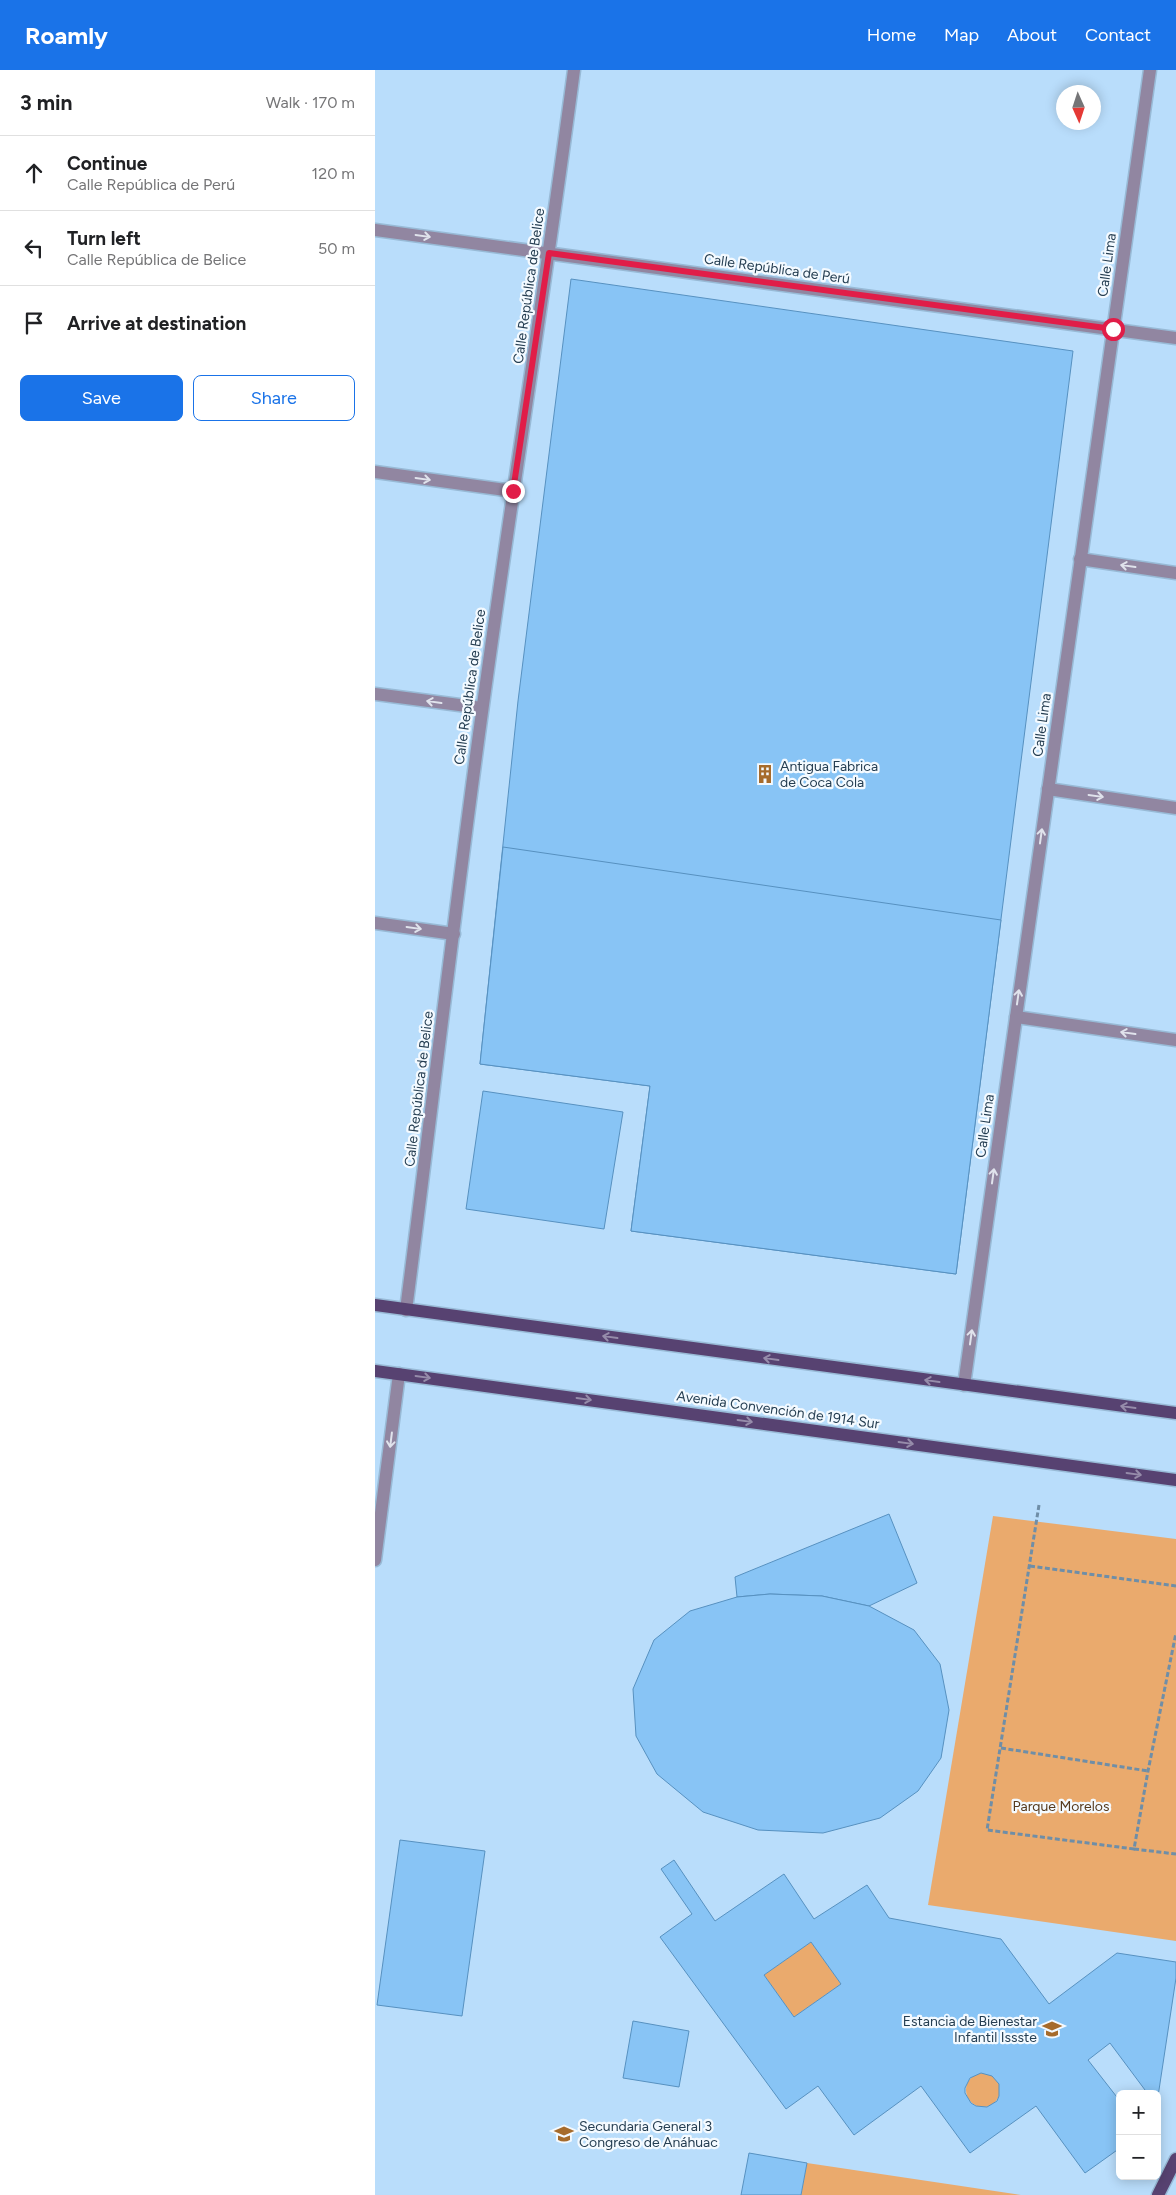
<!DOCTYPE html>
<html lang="en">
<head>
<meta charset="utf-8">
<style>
	body { margin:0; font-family:Figtree,sans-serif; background:#f6f6f6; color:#202124 }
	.controls { position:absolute; right:15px; bottom:15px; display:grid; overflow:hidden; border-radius:8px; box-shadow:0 2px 12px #0003 }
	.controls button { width:45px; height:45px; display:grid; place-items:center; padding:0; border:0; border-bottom:1px solid #e0e0e0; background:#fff; color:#202124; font:25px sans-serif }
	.compass { position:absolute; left:681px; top:15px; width:45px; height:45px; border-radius:50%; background:#fff; box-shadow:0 2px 12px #0003; rotate:177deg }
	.stop { position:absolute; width:15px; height:15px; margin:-11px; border:4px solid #e11d48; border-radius:50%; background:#fff }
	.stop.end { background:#e11d48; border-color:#fff; box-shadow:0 1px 5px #0008 }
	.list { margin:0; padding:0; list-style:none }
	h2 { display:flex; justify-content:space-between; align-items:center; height:65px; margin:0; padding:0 20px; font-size:21px }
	h2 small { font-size:16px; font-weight:400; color:#757577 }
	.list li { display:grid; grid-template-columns:32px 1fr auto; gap:15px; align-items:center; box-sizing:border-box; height:75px; padding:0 20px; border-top:1px solid #e0e0e0 }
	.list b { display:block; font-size:19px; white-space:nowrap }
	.list p { margin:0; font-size:16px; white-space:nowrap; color:#757577 }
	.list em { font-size:16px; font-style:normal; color:#757577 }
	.actions { display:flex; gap:10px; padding:15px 20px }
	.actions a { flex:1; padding:11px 0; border:1px solid #1a73e8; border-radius:8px; text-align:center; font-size:18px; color:#1a73e8 }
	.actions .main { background:#1a73e8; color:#fff }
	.icon { flex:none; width:28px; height:28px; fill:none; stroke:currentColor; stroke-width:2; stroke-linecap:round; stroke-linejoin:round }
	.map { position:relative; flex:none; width:801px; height:2125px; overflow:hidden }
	header { display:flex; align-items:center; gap:30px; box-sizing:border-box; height:70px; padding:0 25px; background:#1a73e8; color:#fff }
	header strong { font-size:24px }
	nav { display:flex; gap:28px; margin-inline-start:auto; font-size:18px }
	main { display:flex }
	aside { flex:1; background:#fff }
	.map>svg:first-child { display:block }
	.green { fill:#eaaa6d }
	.building { fill:#88c4f5; stroke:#5791c0; fill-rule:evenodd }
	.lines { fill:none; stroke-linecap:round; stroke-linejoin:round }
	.minor-casing { stroke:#98bad6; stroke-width:15 }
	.major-casing { stroke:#98bad6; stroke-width:15 }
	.path { stroke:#6f8ea7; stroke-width:3; stroke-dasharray:5 2.5; stroke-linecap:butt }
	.minor { stroke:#9186a1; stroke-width:12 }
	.major { stroke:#574271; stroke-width:12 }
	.oneway { stroke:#e0e3ec }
	.oneway2 { stroke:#968caa }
	.route { stroke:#e11d48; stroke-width:6 }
	.labels { text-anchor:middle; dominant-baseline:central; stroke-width:4.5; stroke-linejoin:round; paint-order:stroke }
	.street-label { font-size:14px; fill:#253e52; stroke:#f4faff }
	.poi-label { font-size:14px; fill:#253e52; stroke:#f4faff; text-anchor:start }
	.park-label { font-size:14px; fill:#563a1d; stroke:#f4faff }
</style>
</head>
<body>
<header>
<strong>Roamly</strong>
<nav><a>Home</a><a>Map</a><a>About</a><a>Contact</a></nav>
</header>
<main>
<aside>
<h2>3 min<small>Walk · 170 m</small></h2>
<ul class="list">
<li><svg class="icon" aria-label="ahead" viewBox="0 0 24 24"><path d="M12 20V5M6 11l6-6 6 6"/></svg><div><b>Continue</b><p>Calle República de Perú</p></div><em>120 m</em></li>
<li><svg class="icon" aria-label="left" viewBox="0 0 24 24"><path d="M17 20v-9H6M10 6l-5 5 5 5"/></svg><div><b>Turn left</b><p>Calle República de Belice</p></div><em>50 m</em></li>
<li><svg class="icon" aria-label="arrive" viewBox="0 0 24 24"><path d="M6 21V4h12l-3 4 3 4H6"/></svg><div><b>Arrive at destination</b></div></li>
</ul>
<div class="actions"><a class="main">Save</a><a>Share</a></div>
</aside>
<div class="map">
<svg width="801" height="2125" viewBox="0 0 801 2125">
	<rect width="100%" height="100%" fill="#b9ddfb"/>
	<g class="green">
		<polygon points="618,1446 801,1469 801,1871 553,1835"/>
		<polygon points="436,1872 466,1914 419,1947 389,1905"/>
		<circle cx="608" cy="2020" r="17"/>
		<polygon points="432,2093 646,2125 426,2125"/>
	</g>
	<g class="building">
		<polygon points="196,209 698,281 581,1204 256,1161 275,1016 105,994 143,631"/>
		<polygon points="128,777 626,850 581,1204 256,1161 275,1016 105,994"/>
		<polygon points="108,1021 248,1042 229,1159 91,1139"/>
		<polygon points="514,1444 542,1513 494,1536 447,1526 395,1524 362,1527 360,1507"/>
		<polygon points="395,1524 447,1526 494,1536 539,1560 565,1594 574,1640 566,1688 543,1721 505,1748 448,1763 383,1760 328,1742 282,1704 261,1666 258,1619 279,1570 315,1541 362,1527"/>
		<polygon points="25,1770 110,1781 87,1946 2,1935"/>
		<path d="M299,1790l41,61 69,-47 30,45 53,-34 22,33 112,21 48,65 68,-51 59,9v16l-19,125v-9h-9l-38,-51 -22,17 32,41v47l-35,25 -49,-67 -66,47 -49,-67 -67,49 -36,-49 -32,23 -126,-172 32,-23 -31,-45zM436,1872l30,42 -47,33 -30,-42zM606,2003l11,3 7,8v12l-2,5 -10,6 -11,-1 -5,-3 -6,-10v-5l5,-10z"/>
		<polygon points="258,1951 314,1961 304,2017 248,2008"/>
		<polygon points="374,2083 432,2093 426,2125 366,2125"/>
	</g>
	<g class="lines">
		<g class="minor-casing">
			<g id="minor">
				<polyline points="0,160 801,268"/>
				<polyline points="0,402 138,421"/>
				<polyline points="705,489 801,503"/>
				<polyline points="0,624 107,638"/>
				<polyline points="673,719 801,738"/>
				<polyline points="0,853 79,864"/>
				<polyline points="641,947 801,970"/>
				<path d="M31,1240c26,-202 49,-404 77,-605 29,-212 63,-423 91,-635"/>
				<polyline points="589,1315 775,0"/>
				<polyline points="0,1490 24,1304"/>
			</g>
		</g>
		<g class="major-casing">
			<g id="major">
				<polyline points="0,1235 801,1343"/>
				<polyline points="0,1301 801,1410"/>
				<polyline points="783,2125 801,2089"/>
			</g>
		</g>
		<g class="path">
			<polyline points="664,1435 612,1760 759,1779 773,1701 801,1563"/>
			<polyline points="655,1496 801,1516"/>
			<polyline points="626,1678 773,1701"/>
			<polyline points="759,1779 801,1784"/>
		</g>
		<use href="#minor" class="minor"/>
		<use href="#major" class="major"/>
	</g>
	<defs><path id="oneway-shaft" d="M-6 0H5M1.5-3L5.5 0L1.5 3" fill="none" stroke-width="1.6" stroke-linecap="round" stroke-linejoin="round" transform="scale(1.25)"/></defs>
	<g class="oneway">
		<use href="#oneway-shaft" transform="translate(48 166) rotate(8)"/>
		<use href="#oneway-shaft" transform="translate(48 409) rotate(8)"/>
		<use href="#oneway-shaft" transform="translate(753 496) rotate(-172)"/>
		<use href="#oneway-shaft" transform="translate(59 632) rotate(-172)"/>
		<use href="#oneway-shaft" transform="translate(721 726) rotate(8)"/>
		<use href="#oneway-shaft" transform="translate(666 766) rotate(-82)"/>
		<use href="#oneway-shaft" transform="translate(39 858) rotate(8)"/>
		<use href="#oneway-shaft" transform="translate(643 927) rotate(-82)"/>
		<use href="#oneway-shaft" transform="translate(753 963) rotate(-172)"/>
		<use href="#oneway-shaft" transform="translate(618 1106) rotate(-82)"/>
		<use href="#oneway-shaft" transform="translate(596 1267) rotate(-82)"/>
		<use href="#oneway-shaft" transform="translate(16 1370) rotate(97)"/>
	</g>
	<g class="oneway2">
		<use href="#oneway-shaft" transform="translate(235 1267) rotate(-172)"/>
		<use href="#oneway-shaft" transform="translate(396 1289) rotate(-172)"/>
		<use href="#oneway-shaft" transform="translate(48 1307) rotate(8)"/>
		<use href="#oneway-shaft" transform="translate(557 1311) rotate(-172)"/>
		<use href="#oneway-shaft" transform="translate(209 1329) rotate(8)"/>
		<use href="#oneway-shaft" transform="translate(753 1337) rotate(-172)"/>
		<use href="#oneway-shaft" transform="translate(370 1351) rotate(8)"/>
		<use href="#oneway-shaft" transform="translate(531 1373) rotate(8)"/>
		<use href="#oneway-shaft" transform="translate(759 1404) rotate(8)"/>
	</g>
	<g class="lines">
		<polyline class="route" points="138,421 174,183 738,259"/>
	</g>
	<defs>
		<g id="building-bare" transform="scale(1.5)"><path d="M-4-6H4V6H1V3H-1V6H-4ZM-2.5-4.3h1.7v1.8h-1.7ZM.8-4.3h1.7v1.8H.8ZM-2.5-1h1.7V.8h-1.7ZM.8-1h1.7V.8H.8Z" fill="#a66b2c" stroke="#f4faff" stroke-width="2.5" paint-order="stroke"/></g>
		<g id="school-bare" transform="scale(1.5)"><path d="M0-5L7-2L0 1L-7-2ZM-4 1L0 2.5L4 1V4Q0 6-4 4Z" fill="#a66b2c" stroke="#f4faff" stroke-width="2.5" paint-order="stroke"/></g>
	</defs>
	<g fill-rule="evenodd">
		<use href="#building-bare" x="390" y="704"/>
		<use href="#school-bare" x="677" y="1959"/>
		<use href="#school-bare" x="189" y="2064"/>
	</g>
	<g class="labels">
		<g class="street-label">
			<text transform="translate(732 195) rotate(-82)">Calle Lima</text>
			<text transform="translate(402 199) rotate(8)">Calle República de Perú</text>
			<text transform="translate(154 216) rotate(-82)">Calle República de Belice</text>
			<text transform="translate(95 617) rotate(-82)">Calle República de Belice</text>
			<text transform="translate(667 655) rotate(-82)">Calle Lima</text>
			<text transform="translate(44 1019) rotate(-83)">Calle República de Belice</text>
			<text transform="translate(610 1056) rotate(-82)">Calle Lima</text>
			<text transform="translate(403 1340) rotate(8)">Avenida Convención de 1914 Sur</text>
		</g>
		<g class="poi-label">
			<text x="405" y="696">Antigua Fabrica<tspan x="405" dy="16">de Coca Cola</tspan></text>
			<text x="662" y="1951" text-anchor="end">Estancia de Bienestar<tspan x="662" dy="16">Infantil Issste</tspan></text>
			<text x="204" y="2056">Secundaria General 3<tspan x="204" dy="16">Congreso de Anáhuac</tspan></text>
		</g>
		<g class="park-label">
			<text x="686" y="1736">Parque Morelos</text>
		</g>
	</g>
</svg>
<div class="controls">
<button>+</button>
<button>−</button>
</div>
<svg class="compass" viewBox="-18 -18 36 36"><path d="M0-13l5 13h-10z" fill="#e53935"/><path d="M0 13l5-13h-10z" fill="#757577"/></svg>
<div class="stop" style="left:738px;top:259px"></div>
<div class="stop end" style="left:138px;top:421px"></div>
</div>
</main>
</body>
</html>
